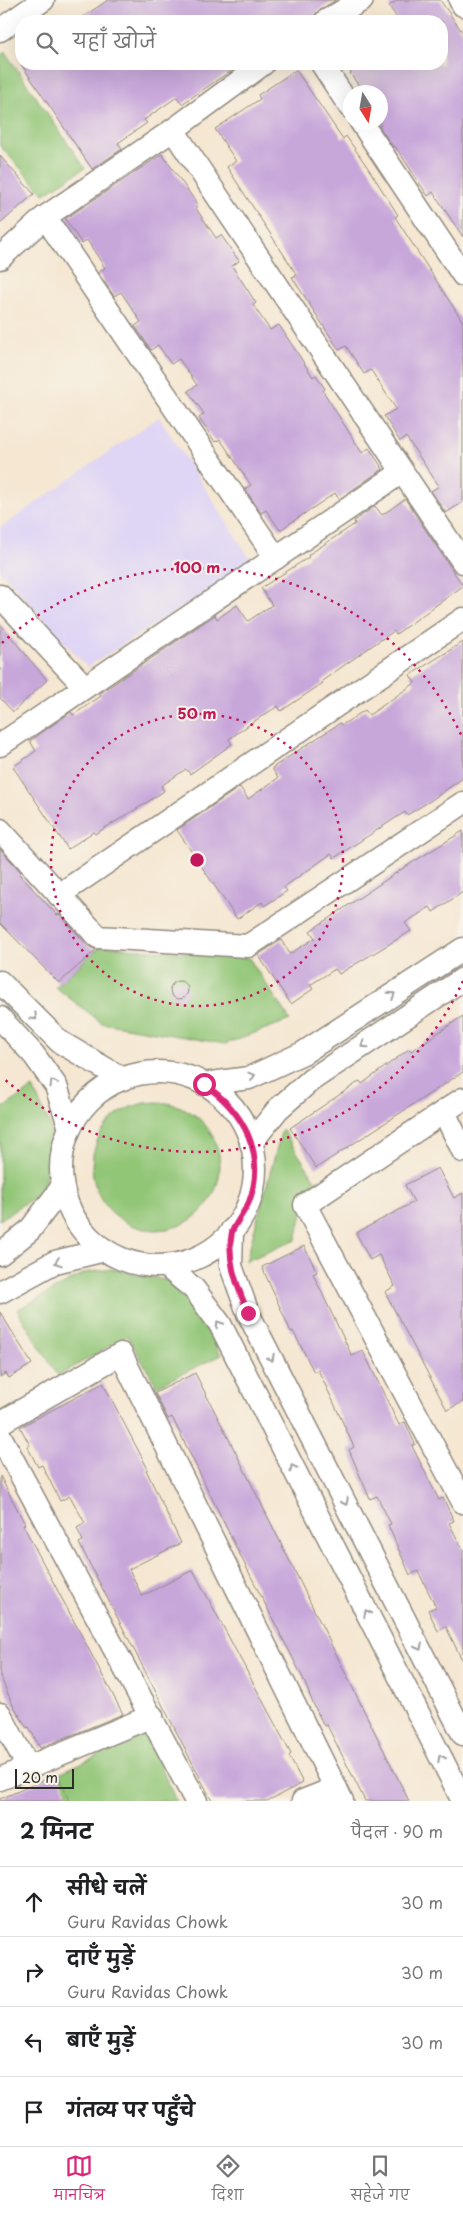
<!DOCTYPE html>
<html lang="hi">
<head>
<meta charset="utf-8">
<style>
	body { margin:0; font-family:"Playpen Sans","Playpen Sans Deva",sans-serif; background:#f2f2f2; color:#202124 }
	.compass { position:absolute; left:343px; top:85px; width:45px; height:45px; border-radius:50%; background:#fff; box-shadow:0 5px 20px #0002; rotate:169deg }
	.scale { position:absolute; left:15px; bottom:12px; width:59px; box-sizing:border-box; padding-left:5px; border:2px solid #2b2b2b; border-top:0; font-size:14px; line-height:18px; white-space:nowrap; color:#2b2b2b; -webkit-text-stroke:4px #f7f3e8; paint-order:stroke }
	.stop { position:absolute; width:15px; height:15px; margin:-11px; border:4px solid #db2777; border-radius:50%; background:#fff }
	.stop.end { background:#db2777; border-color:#fff; box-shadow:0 1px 5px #0008 }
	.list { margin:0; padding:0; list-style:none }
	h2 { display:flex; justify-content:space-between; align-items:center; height:65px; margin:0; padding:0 20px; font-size:21px }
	h2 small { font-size:16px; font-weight:400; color:#757577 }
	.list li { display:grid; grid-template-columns:32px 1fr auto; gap:15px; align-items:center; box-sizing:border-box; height:70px; padding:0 20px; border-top:1px solid #e0e0e0 }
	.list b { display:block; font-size:19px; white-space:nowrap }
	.list p { margin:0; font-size:16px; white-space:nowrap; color:#757577 }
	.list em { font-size:16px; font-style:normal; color:#757577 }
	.icon { flex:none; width:28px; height:28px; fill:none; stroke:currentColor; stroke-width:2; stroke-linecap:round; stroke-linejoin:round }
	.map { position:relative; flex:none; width:463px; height:1801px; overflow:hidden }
	.search { position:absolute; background:#fff; box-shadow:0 5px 20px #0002; left:15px; right:15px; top:15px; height:55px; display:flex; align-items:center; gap:12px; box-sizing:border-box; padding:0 18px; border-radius:20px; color:#757577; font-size:19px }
	.sheet { height:345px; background:#fff }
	nav { display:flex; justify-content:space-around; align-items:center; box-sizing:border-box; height:70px; border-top:1px solid #e0e0e0; background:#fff; font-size:14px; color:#757577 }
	nav a { display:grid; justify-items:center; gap:2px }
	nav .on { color:#db2777 }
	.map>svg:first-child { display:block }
	.built { fill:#dfd5f5 }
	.green { fill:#92c677; stroke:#5e7851 }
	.building { fill:#c7a6da }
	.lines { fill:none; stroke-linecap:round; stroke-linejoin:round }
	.minor-casing { stroke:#90897e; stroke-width:25 }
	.minor { stroke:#fff; stroke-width:22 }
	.oneway { stroke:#a0a0a0 }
	.route { stroke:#db2777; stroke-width:6 }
	.ring { fill:none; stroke:#c2185b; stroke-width:2.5; stroke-dasharray:2.5 5 }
	.centre { fill:#c2185b; stroke:#f7f3e8; stroke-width:2.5 }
	.ring-label { font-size:15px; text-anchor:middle; font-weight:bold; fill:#c2185b; stroke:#f7f3e8; stroke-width:4; stroke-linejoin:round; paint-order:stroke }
</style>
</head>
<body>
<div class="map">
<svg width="463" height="1801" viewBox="0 0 463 1801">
	<rect width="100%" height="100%" fill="#f7f3e8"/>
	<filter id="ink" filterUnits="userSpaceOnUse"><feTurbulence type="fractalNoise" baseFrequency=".02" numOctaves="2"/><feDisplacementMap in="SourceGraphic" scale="10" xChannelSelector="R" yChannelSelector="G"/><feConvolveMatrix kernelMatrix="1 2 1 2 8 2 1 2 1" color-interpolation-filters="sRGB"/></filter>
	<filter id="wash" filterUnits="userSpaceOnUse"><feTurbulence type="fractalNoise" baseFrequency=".0096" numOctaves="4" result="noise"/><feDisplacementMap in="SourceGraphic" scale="20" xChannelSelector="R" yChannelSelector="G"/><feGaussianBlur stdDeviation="1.12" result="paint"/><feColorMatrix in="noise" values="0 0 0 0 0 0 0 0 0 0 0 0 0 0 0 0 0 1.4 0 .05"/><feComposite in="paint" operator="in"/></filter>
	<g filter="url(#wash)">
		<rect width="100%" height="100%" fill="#f5e7d2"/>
		<polygon class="built" points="159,417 253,563 87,667 0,571 0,528"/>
		<g class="green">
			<polygon points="5,52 85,168 44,194 0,146 0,56"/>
			<polygon points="101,946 249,958 290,1020 225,1044 102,1023 55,987"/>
			<polygon points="33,1088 52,1130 49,1168 40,1193 0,1220 0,1110"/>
			<circle cx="156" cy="1166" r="64"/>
			<polygon points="282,1129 319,1186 305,1200 296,1240 246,1261"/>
			<polygon points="111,1269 169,1281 186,1297 221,1355 157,1386 127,1336 58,1376 17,1310 84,1273"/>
			<polygon points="146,1734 176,1801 72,1801 59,1773"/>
		</g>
		<g id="blocks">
			<g class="building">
				<polygon points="108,0 336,0 319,10 310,21 77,21"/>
				<polygon points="398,0 440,0 463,33 463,237 433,192 428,196 395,146 393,147 380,128 380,92 363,92 350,73 363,64 442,64 442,21 399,21 389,6"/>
				<polygon points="21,64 241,64 182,104 177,97 144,120 147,123 118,143 122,149 92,169"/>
				<polygon points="296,70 343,139 346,136 370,171 398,215 395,217 463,322 463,502 446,513 431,491 439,486 406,437 400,441 384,416 396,409 371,370 364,374 346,346 339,350 292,277 297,275 227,167 236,161 215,129 260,99 258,95"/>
				<polygon points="162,154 198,205 195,207 216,238 221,235 239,261 232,266 256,303 253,305 270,330 279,325 313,377 316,375 325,389 323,391 362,453 369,448 383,469 339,499 335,493 280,530 266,510 261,513 245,489 251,485 220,439 215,442 199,418 204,414 188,391 197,385 179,359 171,364 158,345 151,350 135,326 141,322 121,292 114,296 98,273 105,268 87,240 82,244 65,219"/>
				<polygon points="0,156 34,194 0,224"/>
				<polygon points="405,499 463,586 396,634 394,631 370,647 322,681 323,683 281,711 278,706 253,722 229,739 232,744 190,774 186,769 161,786 164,791 143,805 95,834 93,832 68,849 13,767 36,751 30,741 71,712 73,715 101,696 99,694 215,615 217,619 237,605 248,621 272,605 261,588 309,557 308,555 355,524 354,521 375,506 382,515"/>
				<polygon points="0,624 47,680 13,712 0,698"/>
				<polygon points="463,642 463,778 430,801 407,815 405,812 334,858 331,854 284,887 287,891 264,906 262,902 237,919 177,830 240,787 248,799 278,778 272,768 340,723 342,725 365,710 369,715 415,683 410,675"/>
				<polygon points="463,831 463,892 433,912 430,907 405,923 411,931 339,974 335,969 310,985 313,989 291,1004 258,955 281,940 290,954 315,938 310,931 402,869"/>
				<polygon points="0,849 21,872 19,874 57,915 59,914 88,946 96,950 59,983 0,923"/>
				<circle cx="179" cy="990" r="9"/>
				<polygon points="463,1016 463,1072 316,1168 290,1128 360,1081 362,1084 409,1049 411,1051"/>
				<polygon points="438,1168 454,1198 463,1193 463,1402 447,1410 385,1292 395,1286 379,1255 370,1260 356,1233 414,1202 405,1185"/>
				<polygon points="304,1246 317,1272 313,1274 352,1356 363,1351 399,1425 405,1422 415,1444 412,1446 439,1500 443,1498 454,1521 449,1523 463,1550 463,1662 446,1627 438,1631 428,1610 436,1607 418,1571 410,1575 388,1525 391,1524 377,1496 370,1499 349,1450 354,1447 333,1401 318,1370 314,1372 293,1331 291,1332 262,1267"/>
				<polygon points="0,1312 32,1364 9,1378 6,1373 0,1377"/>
				<polygon points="195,1373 236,1453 409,1801 365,1801 327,1725 324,1726 312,1701 303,1678 237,1549 172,1417 168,1419 155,1393"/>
				<polygon points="103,1383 148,1469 146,1470 181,1543 129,1569 142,1596 193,1570 291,1754 289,1756 303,1783 267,1801 212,1801 79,1543 83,1541 77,1528 85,1523 70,1496 60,1501 42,1465 38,1467 27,1446 30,1445 20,1427"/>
				<polygon points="0,1476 25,1524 23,1525 123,1714 40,1748 29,1727 27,1728 12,1703 0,1676"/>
				<polygon points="58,1774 69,1801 0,1801 0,1799"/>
			</g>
		</g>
	</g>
	<g filter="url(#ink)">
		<use href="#blocks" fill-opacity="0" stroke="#90897e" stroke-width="1"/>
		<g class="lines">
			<g class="minor-casing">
				<g id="minor">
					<polyline points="460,0 463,5"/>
					<polyline points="326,21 362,0"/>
					<polyline points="0,30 43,0"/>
					<polyline points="322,64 350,107"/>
					<polyline points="361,122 463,275"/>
					<polyline points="173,130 463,562"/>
					<polyline points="45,217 276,558"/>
					<polyline points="0,258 45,217 173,130 263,64"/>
					<polyline points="0,596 85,687"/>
					<polyline points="0,745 402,472"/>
					<polyline points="0,830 98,937 248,946 463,803"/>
					<polyline points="59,895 463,619"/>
					<polyline points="0,982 60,1042 123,1079"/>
					<polyline points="0,1018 34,1055 56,1086 70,1128"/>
					<circle cx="158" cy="1169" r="97"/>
					<polyline points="204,1084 249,1078 303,1053 463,949"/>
					<polyline points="463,1099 305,1205 463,1502"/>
					<polyline points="444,1112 463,1151"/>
					<polyline points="251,1143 278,1109 311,1080 463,979"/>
					<polyline points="232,1230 231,1266 248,1313 463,1734"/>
					<polyline points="0,1254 30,1230 62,1187"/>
					<polyline points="166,1266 194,1289 220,1324 463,1801"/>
					<polyline points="0,1292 55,1262 105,1250"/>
					<polyline points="0,1423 121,1354 342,1801"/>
					<polyline points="0,1436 196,1801"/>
					<polyline points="0,1714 28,1767"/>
					<polyline points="0,1779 152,1716"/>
					<polyline points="303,1801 336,1788"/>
				</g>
			</g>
			<use href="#minor" class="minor"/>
		</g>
		<defs><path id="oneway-chevron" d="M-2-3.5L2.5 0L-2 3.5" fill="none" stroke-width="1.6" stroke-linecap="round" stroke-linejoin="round" transform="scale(1.25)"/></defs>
		<g class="oneway">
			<use href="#oneway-chevron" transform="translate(392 995) rotate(-33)"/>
			<use href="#oneway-chevron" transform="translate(34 1017) rotate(45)"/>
			<use href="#oneway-chevron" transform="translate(364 1045) rotate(147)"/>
			<use href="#oneway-chevron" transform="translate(252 1076) rotate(-19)"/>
			<use href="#oneway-chevron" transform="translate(53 1083) rotate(-121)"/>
			<use href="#oneway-chevron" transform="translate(58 1262) rotate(161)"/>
			<use href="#oneway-chevron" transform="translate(219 1324) rotate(-122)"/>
			<use href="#oneway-chevron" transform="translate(271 1358) rotate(63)"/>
			<use href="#oneway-chevron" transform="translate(293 1468) rotate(-117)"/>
			<use href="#oneway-chevron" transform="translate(345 1502) rotate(63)"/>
			<use href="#oneway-chevron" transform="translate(367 1613) rotate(-117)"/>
			<use href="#oneway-chevron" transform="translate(419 1647) rotate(63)"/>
			<use href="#oneway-chevron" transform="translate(441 1758) rotate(-117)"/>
		</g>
	</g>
	<g class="lines" filter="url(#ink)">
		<path class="route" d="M204,1084c40,28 63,70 45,118 -4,9 -16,25 -17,30 -6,29 6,55 16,81"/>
	</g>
	<g class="ring">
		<circle cx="197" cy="860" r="146"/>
		<path d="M463 981A292 292 0 0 1 2 1077M2 643A292 292 0 0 1 463 739"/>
	</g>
	<circle cx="197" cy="860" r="8" class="centre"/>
	<g class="ring-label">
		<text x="197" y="573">100 m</text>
		<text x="197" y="719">50 m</text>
	</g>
</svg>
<svg class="compass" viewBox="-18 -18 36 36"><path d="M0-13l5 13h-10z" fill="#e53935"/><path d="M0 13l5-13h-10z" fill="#757577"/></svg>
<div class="scale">20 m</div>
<div class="stop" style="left:204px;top:1084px"></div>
<div class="stop end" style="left:248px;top:1313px"></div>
<div class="search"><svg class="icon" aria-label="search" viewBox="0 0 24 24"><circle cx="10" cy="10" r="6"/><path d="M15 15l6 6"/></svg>यहाँ खोजें</div>
</div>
<section class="sheet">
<h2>2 मिनट<small>पैदल · 90 m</small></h2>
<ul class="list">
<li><svg class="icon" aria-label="ahead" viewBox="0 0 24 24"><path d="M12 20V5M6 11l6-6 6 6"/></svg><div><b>सीधे चलें</b><p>Guru Ravidas Chowk</p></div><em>30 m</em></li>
<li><svg class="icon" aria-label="right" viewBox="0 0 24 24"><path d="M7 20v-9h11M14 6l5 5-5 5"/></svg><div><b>दाएँ मुड़ें</b><p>Guru Ravidas Chowk</p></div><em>30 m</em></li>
<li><svg class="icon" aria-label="left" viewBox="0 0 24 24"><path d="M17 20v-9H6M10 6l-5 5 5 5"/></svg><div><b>बाएँ मुड़ें</b></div><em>30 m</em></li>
<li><svg class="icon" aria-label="arrive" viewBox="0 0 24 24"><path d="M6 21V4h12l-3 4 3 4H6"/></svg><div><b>गंतव्य पर पहुँचे</b></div></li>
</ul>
</section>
<nav>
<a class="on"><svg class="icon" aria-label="map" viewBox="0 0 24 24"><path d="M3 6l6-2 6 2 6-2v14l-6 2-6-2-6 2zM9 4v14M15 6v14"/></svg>मानचित्र</a>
<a><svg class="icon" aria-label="directions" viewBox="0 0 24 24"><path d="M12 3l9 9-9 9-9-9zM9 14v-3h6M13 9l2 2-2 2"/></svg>दिशा</a>
<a><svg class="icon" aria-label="saved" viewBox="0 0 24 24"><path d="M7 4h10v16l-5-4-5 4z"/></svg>सहेजे गए</a>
</nav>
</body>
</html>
